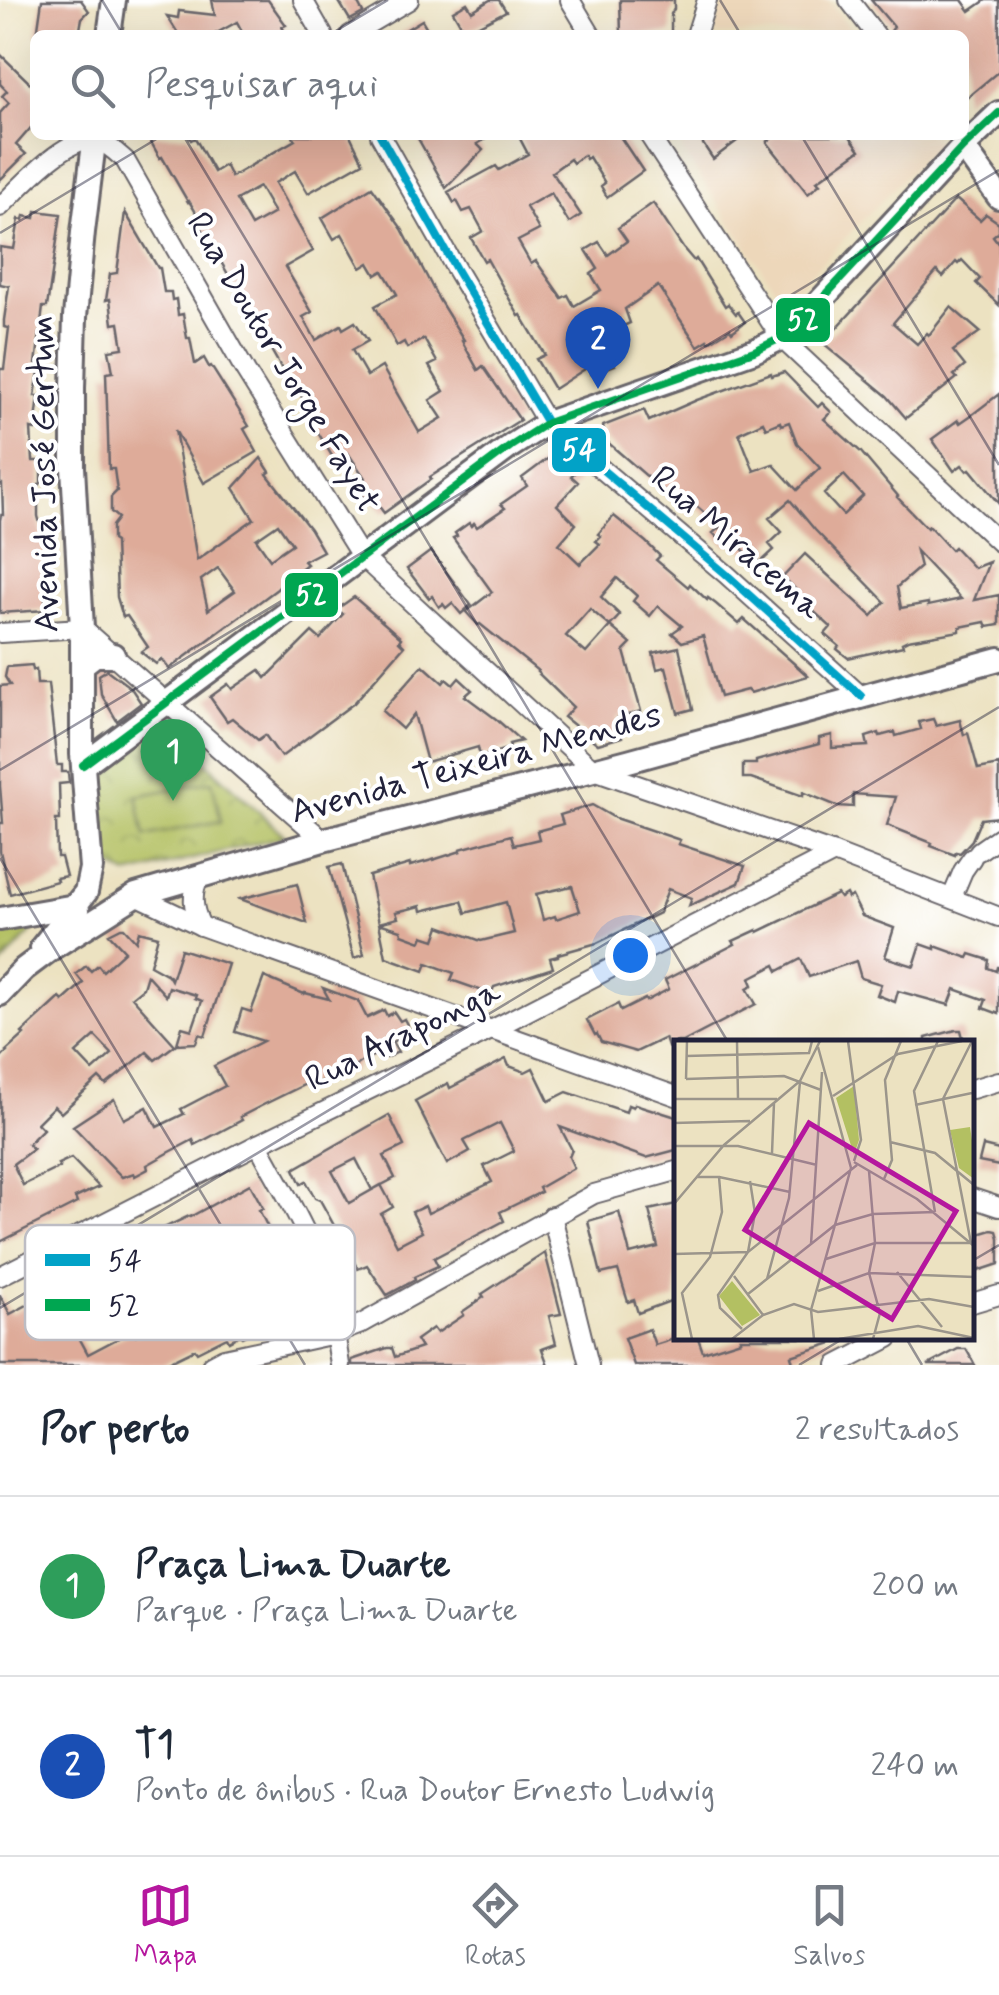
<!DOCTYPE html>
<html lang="pt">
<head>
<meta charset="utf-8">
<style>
	body { margin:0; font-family:Mynerve,sans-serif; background:#f6f6f7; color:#1f2937 }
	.you { position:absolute; left:630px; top:955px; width:35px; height:35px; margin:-25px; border:8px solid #fff; border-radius:50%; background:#1a73e8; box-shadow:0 0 0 15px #1a73e833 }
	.badge { display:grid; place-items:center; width:65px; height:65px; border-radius:50%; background:#b5179e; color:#fff; font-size:32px; font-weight:700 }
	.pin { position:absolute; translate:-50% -82px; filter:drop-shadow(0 2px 5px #0008) }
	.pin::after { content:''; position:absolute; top:52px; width:35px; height:30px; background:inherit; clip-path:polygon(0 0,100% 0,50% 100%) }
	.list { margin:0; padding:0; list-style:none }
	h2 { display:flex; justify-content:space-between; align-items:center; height:130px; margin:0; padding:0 40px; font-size:42px }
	h2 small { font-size:32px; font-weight:400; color:#747a83 }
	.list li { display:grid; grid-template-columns:65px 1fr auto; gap:30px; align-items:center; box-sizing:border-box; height:180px; padding:0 40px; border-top:2px solid #e0e1e3 }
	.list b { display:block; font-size:38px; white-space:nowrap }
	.list p { margin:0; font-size:32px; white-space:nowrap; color:#747a83 }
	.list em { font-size:32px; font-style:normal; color:#747a83 }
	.icon { flex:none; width:55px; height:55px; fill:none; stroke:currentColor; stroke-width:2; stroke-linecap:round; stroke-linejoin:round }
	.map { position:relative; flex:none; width:999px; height:1365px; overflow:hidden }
	.search { position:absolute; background:#fff; box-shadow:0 10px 40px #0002; left:30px; right:30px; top:30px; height:110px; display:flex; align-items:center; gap:25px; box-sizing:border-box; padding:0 35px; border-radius:15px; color:#747a83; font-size:38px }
	.sheet { height:490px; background:#fff }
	nav { display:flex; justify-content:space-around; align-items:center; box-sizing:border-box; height:140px; border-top:2px solid #e0e1e3; background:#fff; font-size:28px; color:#747a83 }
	nav a { display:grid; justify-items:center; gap:5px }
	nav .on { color:#b5179e }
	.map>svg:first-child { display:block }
	.built { fill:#edd7ba }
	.park { fill:url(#park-crowns); stroke:#6a714e; stroke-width:2.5 }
	.garden { fill:#b3c062; stroke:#6a714e; stroke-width:2.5 }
	.building { fill:#deab99; fill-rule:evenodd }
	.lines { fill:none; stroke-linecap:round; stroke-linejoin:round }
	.street-casing { stroke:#69656a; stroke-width:22 }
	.secondary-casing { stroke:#69656a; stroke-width:28 }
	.street { stroke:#fff; stroke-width:18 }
	.secondary { stroke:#fff; stroke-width:22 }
	.bus-1-casing { stroke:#fff; stroke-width:15 }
	.bus-2-casing { stroke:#fff; stroke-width:15 }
	.bus-1 { stroke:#02a2c7; stroke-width:8 }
	.bus-2 { stroke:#00a651; stroke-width:8 }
	.ticks { fill:none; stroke:#22223b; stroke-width:2.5; stroke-opacity:0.45 }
	.labels { text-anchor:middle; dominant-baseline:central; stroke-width:8; stroke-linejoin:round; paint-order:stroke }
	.street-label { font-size:35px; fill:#22223b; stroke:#fff }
	.inset-road { fill:none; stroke:#9b958b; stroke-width:2.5 }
	.view { fill:#b5179e; fill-opacity:0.15; stroke:#b5179e; stroke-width:5 }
	.inset-edge { fill:none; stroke:#22223b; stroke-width:5 }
	.key { fill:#fff; stroke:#bdbdc4; stroke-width:2.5 }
	.key-label { font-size:28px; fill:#22223b }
	.line-badge { stroke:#fff; stroke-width:4 }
	.badge-label { font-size:28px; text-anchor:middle; font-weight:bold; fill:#fff }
</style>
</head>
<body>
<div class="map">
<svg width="999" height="1365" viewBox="0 0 999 1365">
	<defs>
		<pattern id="park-crowns" width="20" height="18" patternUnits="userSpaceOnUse" patternTransform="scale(2.5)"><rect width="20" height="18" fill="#b3c062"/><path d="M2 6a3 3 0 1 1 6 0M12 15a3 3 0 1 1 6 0" fill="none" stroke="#919c52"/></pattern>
	</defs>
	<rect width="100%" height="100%" fill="#fff"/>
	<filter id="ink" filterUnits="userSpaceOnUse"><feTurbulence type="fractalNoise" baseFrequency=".01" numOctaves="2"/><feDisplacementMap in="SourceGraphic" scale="20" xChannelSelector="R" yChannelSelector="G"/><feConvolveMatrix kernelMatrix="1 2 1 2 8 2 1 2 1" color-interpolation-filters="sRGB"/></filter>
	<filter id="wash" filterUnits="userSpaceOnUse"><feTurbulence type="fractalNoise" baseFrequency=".0048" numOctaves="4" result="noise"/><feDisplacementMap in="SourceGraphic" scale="40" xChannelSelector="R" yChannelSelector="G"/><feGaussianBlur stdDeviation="2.25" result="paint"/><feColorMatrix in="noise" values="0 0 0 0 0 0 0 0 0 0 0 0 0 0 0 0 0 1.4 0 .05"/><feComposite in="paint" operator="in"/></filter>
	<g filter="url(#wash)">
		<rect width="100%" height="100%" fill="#ece2c1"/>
		<g class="built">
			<polygon points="724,0 828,0 855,35 714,35"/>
			<polygon points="685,135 930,135 936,144 784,302 681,149"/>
		</g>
		<g class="park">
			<polygon points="161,720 285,836 128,875 104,863 95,767"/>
			<polygon points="37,925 0,967 0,934"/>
		</g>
		<polygon class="garden" points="212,781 221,821 145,836 137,796"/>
		<g id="blocks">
			<g class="building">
				<polygon points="42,0 81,0 89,11 82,18 79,35 37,35"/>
				<polygon points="212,0 268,0 286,25 282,27 287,35 244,35 237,22 213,35 179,35 167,16 178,18 179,11 215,15"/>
				<polygon points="338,0 356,0 363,13 350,20"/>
				<polygon points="490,0 499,0 506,11 465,32 453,11 467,3 472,11"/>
				<polygon points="620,0 674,0 674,9 671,14 671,32 668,34 621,34"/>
				<polygon points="871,0 962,0 970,11 986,0 999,0 999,71 964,100 964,35 888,35 894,27"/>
				<polygon points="422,20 431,35 397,35"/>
				<polygon points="0,54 35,88 35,123 16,145 26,154 0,180 0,113 9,103 2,96 7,91 0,84"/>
				<path d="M147,135h41l3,5 4,-2 19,34 11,-7 6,12 64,-37 -3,-5h58l13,27 -55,31 -13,-22 -20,12 38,68 -28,16 27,45 -9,5 13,23 25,-15 2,4 12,-7 13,19 -16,9 15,26 15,-9 37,65 23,-14 -12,-18 14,-9 -15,-25 8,-4 -13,-23 -17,9 -3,-6 -7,4 -22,-40 22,-12 -14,-23 -7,4 -7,-12 -8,5 -19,-34 -8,5 -12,-21 50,-31 30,42 37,71 25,40 -2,1 16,29 5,-4 37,54 -90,57 1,2 -47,34 -12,-16 -7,4 -10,-17 10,-6 -17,-25 -13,8 -27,-45 1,-6 -15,-27 -3,2 -91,-160 3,-1 -14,-23 -1,1 -26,-45 -2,1zM259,187l15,26 -23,13 -15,-26z"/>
				<polygon points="416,135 493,135 477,144 483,150 446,188"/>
				<polygon points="518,135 619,135 643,171 607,197 601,186 605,183 589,157 586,159 584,155 573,163 570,159 552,172 581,215 569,223 551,193 526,207 539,230 518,241 531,264 536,261 562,298 568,295 574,306 601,290 591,274 598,269 586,250 599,242 608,255 627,241 618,228 653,203 683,248 694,261 696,259 725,306 728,304 736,314 738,312 745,322 732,332 730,329 709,342 708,340 698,346 658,286 625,309 630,323 621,327 622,329 604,335 615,365 591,374 588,367 554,389 536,359 545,355 521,315 519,316 487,259 484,261 471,238 483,231 471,209 463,212 457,201 454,203 448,192 496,166 499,170 528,154"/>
				<polygon points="703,135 745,135 713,159 703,144"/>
				<polygon points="776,135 849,135 860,150 817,181 820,184 808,194 767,142"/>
				<polygon points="956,199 980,220 986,214 999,223 999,231 993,236 999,244 999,305 976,283 980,279 962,260 958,264 956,262 943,277 937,271 893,323 917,344 927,333 929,335 951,307 980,332 953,351 965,366 954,375 957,378 906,418 887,396 823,343"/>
				<polygon points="36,211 61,214 47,307 43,307 36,364 40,365 35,396 39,396 35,430 31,429 33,461 40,461 41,473 41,483 38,486 38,516 44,538 45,559 42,559 46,610 0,613 0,520 1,515 3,515 2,484 0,484 0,369 4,369 9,328 4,327 4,320 9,286 0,284 0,247 14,249 19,219 23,220 24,216 35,218"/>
				<path d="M125,212l33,56h2l4,24h7l1,8 4,-1 2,16 5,-1 4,24h3l5,26 9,-6 5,9 2,-1 38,60 -5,3 13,23 -53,31 -29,-53 22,130 57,-41 -20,-31 27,-30 9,14 -3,2 43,55 13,22 -19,10 3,3 -21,16 -9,9 -108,80 -7,-10 -6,5 -15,-12 7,-5 -21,-31 -4,1 -6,-20 -2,-55 -3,-2v-14l6,-8 -7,-6v-15l6,-6 -3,-22h-5l-3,-96 7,-1 -4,-22 14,-2 -4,-25 -6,1 -3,-25 -4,1 4,-26 7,-1zM278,524l14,20 -22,15 -14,-20zM218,568l17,23 -27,19 -7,-30z"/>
				<path d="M784,372l34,35 4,-4 9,9 -7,7 37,33 37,44 -1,1 30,31 2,-2 22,24 3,-3 20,21 15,-6 -15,38 25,-5v30l-12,2 -2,-5 -25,5v4l-52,9 -6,3 1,3 -55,12 -11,-9 2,-3 -14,-12 6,-7 -33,-30 2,-3 -17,-17 22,-23 67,62 13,-14 -70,-72 -25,-30 -21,18 13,14 -13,12 5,6 -14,13 -5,-7 -3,3 -18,-19 -7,6 -14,-13 7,-6 -20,-18 -5,-4 -6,8 -84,-73 -2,-14 41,-16 5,11 48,-21 74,-27 1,3zM763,422l3,6 14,-6 1,3 8,-3 8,21 23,25 -23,22 -24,-26 -19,7 -15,-38zM844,475l19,21 -20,19 -19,-21zM916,551l45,48 -33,7v-3l-27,5 -4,-21 23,-20z"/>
				<polygon points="999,394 999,504 970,469 967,471 962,465 954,471 932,439 958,420 960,423 973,414"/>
				<path d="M554,454l21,18 -4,4 7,6 -21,23 19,19 -17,20 21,20 20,-20 -4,-3 5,-5 -3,-2 16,-18 32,26 14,14 -4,4 32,27 2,-3 17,16 1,-2 8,6 23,20 5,-5 64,57 -58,17 -3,-3 -27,7 -17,-61 -21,6 -10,-9 10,-7 -24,-20 -8,10 -17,-15 4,-5 -20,-18 -16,19 19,18 -10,11 21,18 -7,7 17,60 -24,7 5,19 -24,7 -34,-27 9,-10 -36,-35 1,-1 -58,-47 -2,1 -12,-13 26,-20 -39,-54 4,-2 -2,-3 14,-10 2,3 3,-3 3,4 28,-19 -4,-4 26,-18 -5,-8zM590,609l20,17 -24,27 -20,-17z"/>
				<polygon points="431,551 471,605 461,614 452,603 446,608 443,604 439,607 432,596 429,598 407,569"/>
				<polygon points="354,597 401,638 399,641 404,646 354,703 281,757 265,735 258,740 232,718 227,721 210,697 228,684 232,689 260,670 266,678 312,632 320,639 343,614 337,609"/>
				<polygon points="679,647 693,709 678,713 666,667 657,669 653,653"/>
				<polygon points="32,665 33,670 36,669 37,684 48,684 57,765 62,765 62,772 68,772 69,783 59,784 60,820 56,820 57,857 61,857 66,876 56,878 57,881 10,894 0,851 0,823 3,823 0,786 0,686 10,685 5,677 7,667"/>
				<polygon points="423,665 443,683 446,679 453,685 459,678 472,690 465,696 496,719 521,741 509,744 510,748 480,757 478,747 427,762 414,714 402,729 382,711"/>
				<polygon points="107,670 131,688 141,703 117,721 101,694 99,675"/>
				<polygon points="933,719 936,726 960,720 964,735 968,733 978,769 999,765 999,817 981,819 972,840 960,853 956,852 955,855 931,846 932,843 887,825 896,797 853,794 853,807 837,806 803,792 803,796 751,778 743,778 743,764 756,764 756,761 819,744 819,738 832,735 832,748 868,746 866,737 879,733 880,736 895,732 896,736 921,729 919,722"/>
				<path d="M592,805l23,13 65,22 -2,4 67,22 -6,17 -50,23 3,-8 -24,-9 -9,24 -62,30 -39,11v2l-8,2 3,10 -59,19 -3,7 -40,-14 3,-7 -27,-10 -3,8 -38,-14 -7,-34 22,7 1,4 19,7 2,-5 12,4 5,-14 41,15 33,-8 -8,-31 -40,11 -4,-12 -40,10 -1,-5 -25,6 2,6 -19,5 -10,-47 41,-12v2l26,-7 25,-8 -1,-2 51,-14 3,10 25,-6 -2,-8 26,-7 -3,-9zM572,886l8,25 -24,8 -1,-3 -12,4 -7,-26z"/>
				<polygon points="342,864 364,955 354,958 329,867"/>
				<polygon points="297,884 307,923 240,899"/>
				<polygon points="837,894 840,898 846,894 848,898 852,896 862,916 894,928 885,957 914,966 921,944 935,949 935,946 968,958 970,954 989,960 988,968 996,971 997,967 999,967 999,1014 983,1008 986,1000 955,989 949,1005 898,991 895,1002 877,995 881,984 861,978 856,961 809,977 801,959 778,971 775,965 750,978 753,985 747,988 756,1004 683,1042 676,1042 668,1047 665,1038 636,1052 601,1042 597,1034 595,1035 587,1020 618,1004 621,1011 645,999 646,1001 669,989 665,980 735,944 733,941 757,930 758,932"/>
				<path d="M121,928h3l12,13 3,-10 19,5 -8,29 18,10 3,5 10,-31 47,15 -23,72 -6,-2 -3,9 -19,1 5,-17 10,3 10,-29 -7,-3 1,-3 -27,-8 -3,9 -19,-21 -4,13 -11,9 43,48 -20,15 -8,-8 -41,33 -7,-7 -38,35 -7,-7 -17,17 6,6 -15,15 5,5 -20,15 10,21 37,-18 -2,-3 13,-6 28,29 -24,11 2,5 -77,39v-183l7,-7 -1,-1 18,-16 -2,-2 38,-35 3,3 20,-18 -7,-9 10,-8 5,5 7,-6 5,6 22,-20 -16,-17zM95,1036l17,18 -19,17 -17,-18z"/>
				<polygon points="264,977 304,994 305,993 329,999 323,988 358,1001 367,1018 384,1010 387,1016 394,1012 400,1021 404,1019 411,1032 392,1042 398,1052 386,1058 383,1051 359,1063 355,1066 356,1069 342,1076 341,1073 337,1074 312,1086 310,1082 263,1105 240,1117 242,1120 195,1145 193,1140 170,1152 147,1165 148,1169 135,1176 134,1173 122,1177 73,1126 114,1099 124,1119 147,1107 157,1127 184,1114 181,1109 225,1086 214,1066 263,1041 235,1032 242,1009 251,1012"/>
				<polygon points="956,1030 961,1030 964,1042 926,1042 926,1038"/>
				<polygon points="506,1059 509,1066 525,1072 533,1068 549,1101 567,1092 626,1112 628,1105 633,1107 635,1104 676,1117 676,1150 646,1158 560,1127 572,1150 569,1157 574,1168 539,1188 541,1192 500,1212 504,1221 434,1258 438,1266 414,1277 415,1280 387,1295 367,1265 358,1269 320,1200 315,1198 306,1181 301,1184 294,1169 389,1115 404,1146 384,1156 395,1178 372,1190 356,1159 332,1171 349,1203 381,1185 393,1207 381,1214 397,1245 422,1232 412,1212 425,1206 428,1213 492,1182 484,1166 514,1151 500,1123 464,1141 470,1151 447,1164 415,1101 448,1083 450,1088"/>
				<polygon points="983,1146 999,1150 999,1166 979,1162"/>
				<path d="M250,1184l13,24 -4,2 29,57 -3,2 13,29 7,30 -39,8 -2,-10 -22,11 -2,-2 -11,6 -2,-4 -30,15 -2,-3 -33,16h-162v-70l10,19 98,-52v-5l16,-10 65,-31 1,1zM190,1264l22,44 -37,19 -4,-9 -35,17 -2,-5 -46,24 -20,-37 72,-35 10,21 24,-12 -8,-15z"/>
				<polygon points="676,1204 676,1299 638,1313 634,1300 628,1302 618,1270 601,1274 588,1221 619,1212 630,1254 658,1247 649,1210"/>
				<polygon points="992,1230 997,1231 999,1238 999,1264 972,1273 972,1236"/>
				<polygon points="545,1253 561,1314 549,1316 556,1344 542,1349 548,1365 352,1365 352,1360 387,1348 392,1348 395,1357 421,1348 416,1340 433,1328 437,1333 464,1315 462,1312 484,1297 482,1294"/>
				<polygon points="649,1329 655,1345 677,1338 698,1338 703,1352 741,1340 740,1338 839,1338 839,1341 791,1356 794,1365 634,1365 624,1338"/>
				<polygon points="958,1349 966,1349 975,1365 928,1365"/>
			</g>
		</g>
	</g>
	<g filter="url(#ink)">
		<use href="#blocks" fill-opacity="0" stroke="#69656a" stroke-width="2.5"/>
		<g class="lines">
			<g class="street-casing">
				<g id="street">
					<polyline points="303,0 323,35"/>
					<polyline points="570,0 591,35"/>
					<polyline points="849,0 876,35"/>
					<polyline points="350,35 409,0"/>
					<polyline points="696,35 707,0"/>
					<polyline points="380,135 457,271 547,423 726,574 861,696"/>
					<polyline points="649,135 781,338 999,542"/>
					<path d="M0,207c20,-19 69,-76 99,-66 10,4 18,12 26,19l121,212 115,184 233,214 240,83 165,64"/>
					<polyline points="0,633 82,628 323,840"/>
					<polyline points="979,851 999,837"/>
					<path d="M200,875c-9,19 -8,32 1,51"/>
					<polyline points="136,895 201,926 676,1096"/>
					<polyline points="952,897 963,871 972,858"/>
					<polyline points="972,1089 999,1081"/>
					<path d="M258,1144c17,32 37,64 52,98 17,38 24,82 30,123"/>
					<polyline points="972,1198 999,1207"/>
					<polyline points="552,1216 589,1365"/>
					<polyline points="0,1276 258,1144 491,1030 834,853"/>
					<polyline points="972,1303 999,1295"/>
					<polyline points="211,1365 224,1358 335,1334 361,1324 594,1194 676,1171"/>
					<polyline points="837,1365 889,1338"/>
				</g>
			</g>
			<g class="secondary-casing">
				<g id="secondary">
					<polyline points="109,35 114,0"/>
					<polyline points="963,147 999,197"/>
					<polyline points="82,665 95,655 113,655"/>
					<polyline points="83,765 511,446 547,423 754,351 781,338 798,325 963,147 999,113"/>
					<polyline points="0,919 75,906 78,910"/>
					<polyline points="42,947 86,892 91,868 82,754 82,628 73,467 73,388 75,317 83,232 95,135"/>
					<polyline points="0,994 24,969 52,948 136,895 323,840 628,761 999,659"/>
				</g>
			</g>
			<use href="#street" class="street"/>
			<use href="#secondary" class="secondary"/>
			<g class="bus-1-casing">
				<polyline id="bus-1" points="380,135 457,271 547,423 726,574 861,696"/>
			</g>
			<g class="bus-2-casing">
				<polyline id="bus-2" points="83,765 511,446 547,423 754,351 781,338 798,325 963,147 999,113"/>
			</g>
			<use href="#bus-1" class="bus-1"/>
			<use href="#bus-2" class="bus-2"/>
		</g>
	</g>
	<path class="ticks" d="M102,0l21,35M720,0l21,35M329,35l59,-35M183,135l545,907M801,135l198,330M0,233l163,-98M0,770l999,-600M0,858l305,507M972,1261l27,-16M0,1308l999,-601M906,1338l16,27M799,1365l45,-27"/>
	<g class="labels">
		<g class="street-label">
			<text transform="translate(283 363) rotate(59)">Rua Doutor Jorge Fayet</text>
			<text transform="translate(45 474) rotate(-91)">Avenida José Gertum</text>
			<text transform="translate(736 543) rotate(41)">Rua Miracema</text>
			<text transform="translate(476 764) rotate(-15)">Avenida Teixeira Mendes</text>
			<text transform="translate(403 1036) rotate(-26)">Rua Araponga</text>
		</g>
	</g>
	<g transform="translate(674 1040)">
		<rect width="300" height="300" fill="#ece2c1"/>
		<path d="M180,46l5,54 -5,15 -18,-57zM296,87l4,27v25l-15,-11 -9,-38zM58,241l28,34 -18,11 -23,-30z" fill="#b3c062"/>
		<path class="inset-road" d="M63,1l1,58M174,1l13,99 -7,21M12,16l123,-3 3,-12M12,39l98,-3 37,14M12,39l1,-38M300,47v60M159,56l65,-42 64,-13M0,59h103M241,65l57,-12M0,83l76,-2M216,102l45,11 39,32M0,106h64l79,19M98,113l2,-50M180,122l63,37 57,47M195,131l6,72 -6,30 11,40 -7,26M45,137l71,15M210,139l8,-19 -7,-80 16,-39M0,164l50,-59 76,-64 20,-40M261,172l-21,-121 24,-50M137,204l11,-172M0,214l74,-2 109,-87M152,219l49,-16h96l-28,-144 29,-58M223,232l45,55M60,236l29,39M93,239l22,-81 11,-116M144,251l51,-18 105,4M74,254l87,-69 38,-11 62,-2M68,289l-22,-21 -2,-13 30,-43 7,-39 -5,-32M18,299l-10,-46 28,-36 12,-45 -3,-35h-23M58,299l31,-24 31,-11 24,8 111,-13 45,8M140,299l-3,-29 40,-142 -33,-121M165,299l79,-13 56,12"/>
		<path class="view" d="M135,83l147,88 -64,108 -147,-89z"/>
		<rect width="300" height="300" class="inset-edge"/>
	</g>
	<rect x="25" y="1225" width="330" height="115" rx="15" class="key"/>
	<rect x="45" y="1254" width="45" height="12" fill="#02a2c7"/>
	<rect x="45" y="1299" width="45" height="12" fill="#00a651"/>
	<g class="key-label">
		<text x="108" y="1270">54</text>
		<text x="108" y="1315">52</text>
	</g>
	<g class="line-badge">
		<rect x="774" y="296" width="58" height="48" rx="10" fill="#00a651"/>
		<rect x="550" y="426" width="58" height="48" rx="10" fill="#02a2c7"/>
		<rect x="283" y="571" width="57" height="48" rx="10" fill="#00a651"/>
	</g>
	<g class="badge-label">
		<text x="803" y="329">52</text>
		<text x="579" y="459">54</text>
		<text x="311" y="604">52</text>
	</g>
</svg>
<div class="you"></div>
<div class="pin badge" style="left:173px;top:801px;background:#2e9e5b">1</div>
<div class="pin badge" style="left:598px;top:389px;background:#1a4fb4">2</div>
<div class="search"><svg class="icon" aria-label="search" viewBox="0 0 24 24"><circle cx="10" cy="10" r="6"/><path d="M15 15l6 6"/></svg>Pesquisar aqui</div>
</div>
<section class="sheet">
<h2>Por perto<small>2 resultados</small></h2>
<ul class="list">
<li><span class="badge" style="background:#2e9e5b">1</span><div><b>Praça Lima Duarte</b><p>Parque · Praça Lima Duarte</p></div><em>200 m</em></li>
<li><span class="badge" style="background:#1a4fb4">2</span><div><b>T1</b><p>Ponto de ônibus · Rua Doutor Ernesto Ludwig</p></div><em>240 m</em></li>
</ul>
</section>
<nav>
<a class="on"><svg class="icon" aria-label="map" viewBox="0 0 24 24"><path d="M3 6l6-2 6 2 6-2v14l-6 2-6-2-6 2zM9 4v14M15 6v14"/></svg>Mapa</a>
<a><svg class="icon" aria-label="directions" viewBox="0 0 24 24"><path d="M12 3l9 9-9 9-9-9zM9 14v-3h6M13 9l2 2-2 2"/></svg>Rotas</a>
<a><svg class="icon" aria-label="saved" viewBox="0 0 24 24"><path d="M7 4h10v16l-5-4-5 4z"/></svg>Salvos</a>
</nav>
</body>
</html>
